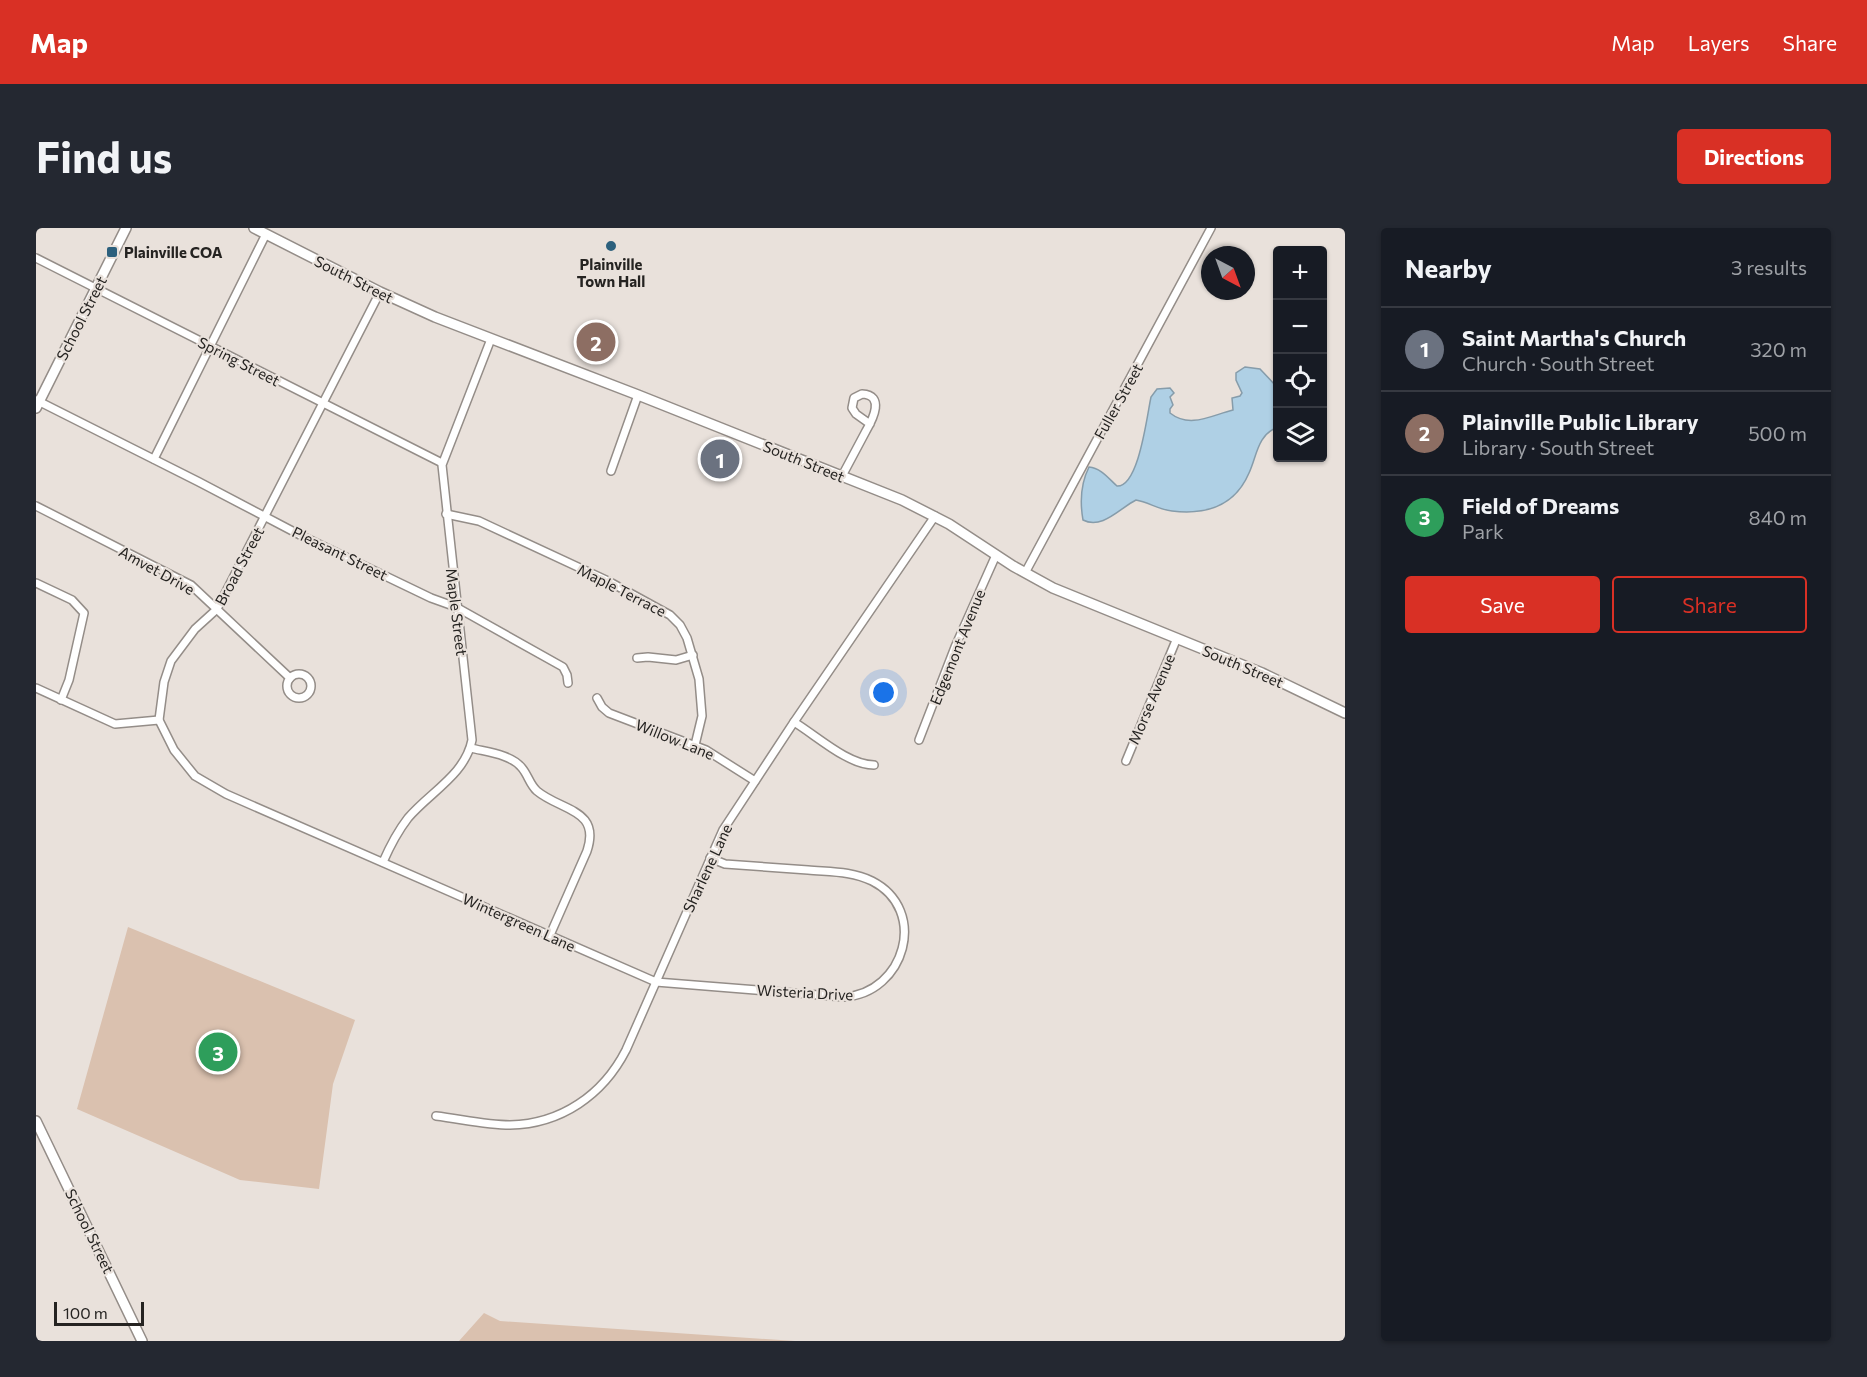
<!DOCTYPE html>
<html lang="en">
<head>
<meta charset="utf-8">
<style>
	body { margin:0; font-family:Commissioner,sans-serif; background:#242831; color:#f1f3f6 }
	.controls { position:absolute; right:18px; top:18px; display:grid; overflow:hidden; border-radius:6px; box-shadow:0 2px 4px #0004 }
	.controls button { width:54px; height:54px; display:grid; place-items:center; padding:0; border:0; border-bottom:2px solid #363941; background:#171b24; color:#f1f3f6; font:30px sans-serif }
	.compass { position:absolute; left:1165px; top:18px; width:54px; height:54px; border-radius:50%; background:#171b24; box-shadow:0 2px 4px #0004; rotate:139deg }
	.scale { position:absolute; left:18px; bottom:15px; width:90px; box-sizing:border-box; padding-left:6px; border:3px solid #252321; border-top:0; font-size:16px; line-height:21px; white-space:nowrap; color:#252321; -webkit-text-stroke:4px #e9e1db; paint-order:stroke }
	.you { position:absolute; left:848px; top:465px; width:21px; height:21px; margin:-15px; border:4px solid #fff; border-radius:50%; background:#1a73e8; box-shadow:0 0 0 9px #1a73e833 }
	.badge { display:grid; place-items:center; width:39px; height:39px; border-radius:50%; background:#d93025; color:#fff; font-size:20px; font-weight:700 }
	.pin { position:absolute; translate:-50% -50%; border:3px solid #fff; box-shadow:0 2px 6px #0006 }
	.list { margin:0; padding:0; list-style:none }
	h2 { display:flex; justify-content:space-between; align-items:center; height:78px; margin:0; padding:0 24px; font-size:26px }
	h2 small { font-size:20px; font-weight:400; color:#9ea1a6 }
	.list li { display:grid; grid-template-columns:39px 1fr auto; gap:18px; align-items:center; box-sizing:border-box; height:84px; padding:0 24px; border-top:2px solid #363941 }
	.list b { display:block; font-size:22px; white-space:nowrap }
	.list p { margin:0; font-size:20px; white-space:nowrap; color:#9ea1a6 }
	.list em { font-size:20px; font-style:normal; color:#9ea1a6 }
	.actions { display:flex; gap:12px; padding:18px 24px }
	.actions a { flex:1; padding:14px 0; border:2px solid #d93025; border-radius:6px; text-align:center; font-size:21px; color:#d93025 }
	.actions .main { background:#d93025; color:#fff }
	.icon { flex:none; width:33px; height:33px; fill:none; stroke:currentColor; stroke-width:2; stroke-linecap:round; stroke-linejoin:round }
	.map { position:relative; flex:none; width:1309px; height:1113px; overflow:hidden; border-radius:6px }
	header { display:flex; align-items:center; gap:36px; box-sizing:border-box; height:84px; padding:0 30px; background:#d93025; color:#fff }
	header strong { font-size:28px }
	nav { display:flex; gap:33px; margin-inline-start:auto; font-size:21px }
	.intro { display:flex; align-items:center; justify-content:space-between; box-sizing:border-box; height:144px; padding:0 36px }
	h1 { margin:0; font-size:42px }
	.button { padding:15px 27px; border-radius:6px; background:#d93025; color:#fff; font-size:21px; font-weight:700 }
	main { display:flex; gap:36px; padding:0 36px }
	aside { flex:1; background:#171b24; border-radius:6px; box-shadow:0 2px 4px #0004 }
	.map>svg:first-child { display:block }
	.green { fill:#dac1af }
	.water { fill:#afd0e5; stroke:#869caa; stroke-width:1.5 }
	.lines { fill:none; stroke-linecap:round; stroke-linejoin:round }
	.street-casing { stroke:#948d88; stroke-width:10 }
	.secondary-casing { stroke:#948d88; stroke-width:12 }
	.street { stroke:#fff; stroke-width:7 }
	.secondary { stroke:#fff; stroke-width:9 }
	.poi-dot { fill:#2c607d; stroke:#e9e1db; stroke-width:2 }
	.labels { text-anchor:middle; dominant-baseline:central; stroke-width:4.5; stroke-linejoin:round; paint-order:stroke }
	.poi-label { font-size:15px; font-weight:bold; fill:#252321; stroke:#e9e1db; text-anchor:start }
	.street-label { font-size:15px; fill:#252321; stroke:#e9e1db }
</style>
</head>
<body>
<header>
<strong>Map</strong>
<nav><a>Map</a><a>Layers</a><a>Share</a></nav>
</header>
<div class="intro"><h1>Find us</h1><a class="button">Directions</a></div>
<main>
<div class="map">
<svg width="1309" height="1113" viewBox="0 0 1309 1113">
	<rect width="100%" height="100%" fill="#e9e1db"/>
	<g class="green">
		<polygon points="92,699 319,792 297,856 283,961 204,952 41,881"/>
		<polygon points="448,1085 464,1093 759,1113 423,1113"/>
	</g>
	<path class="water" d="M1209,139l15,2 17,18 1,40c-21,8 -21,29 -29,46 -14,33 -43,42 -77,38 -12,-1 -24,-9 -36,-11 -16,8 -34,30 -53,20 -3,-17 -2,-37 6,-53 12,1 20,12 28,19 22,1 30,-71 34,-89l6,-8 13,-1 4,5 -4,4 3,8 -3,4v4c20,16 42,2 63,-3l-1,-12 8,-2 2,-3 -6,-13v-7z"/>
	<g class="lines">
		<g class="street-casing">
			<g id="street">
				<polyline points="0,30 406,235"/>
				<path d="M344,64l-163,317 -22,20 -24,32 -7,21 -5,38 15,30 21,26 31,18 430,188 188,15c61,-4 85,-87 28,-116 -20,-10 -42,-9 -64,-11 -27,-2 -55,-4 -83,-6l-15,-6"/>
				<polyline points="0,172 163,254 264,307 395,370 420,379 527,439 531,447 532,455"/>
				<polyline points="118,231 230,6"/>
				<polyline points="575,243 602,167"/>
				<path d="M806,248l24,-45c7,-12 19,-36 -4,-37l-8,4 -2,10 4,6 14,10"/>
				<polyline points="0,278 155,357 254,450"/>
				<polyline points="410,286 443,293 572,353 634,387 644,397 651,410 663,451 666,488 659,517"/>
				<polyline points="989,345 1175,0"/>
				<polyline points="0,355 36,372 48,385 33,452 25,472"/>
				<polyline points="601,430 612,429 640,432 657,427"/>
				<circle cx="263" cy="458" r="12"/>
				<polyline points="0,460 79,496 123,492"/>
				<polyline points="561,470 566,479 573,485 670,522 719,553"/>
				<path d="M758,494c23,14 54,43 80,43"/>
				<polyline points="883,512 919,419 960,327"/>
				<path d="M435,520c15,4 40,6 51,20 6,7 8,17 15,23 24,20 64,18 50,60l-37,84"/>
				<polyline points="1090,533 1141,410"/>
				<path d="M347,634c7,-16 15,-31 25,-44 22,-26 57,-43 64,-78l-30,-275 49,-126"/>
				<path d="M400,888c25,3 50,9 74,9 51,-1 93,-30 116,-75l97,-220 71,-108 141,-206"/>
			</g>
		</g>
		<g class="secondary-casing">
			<g id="secondary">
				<polyline points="218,0 344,64 399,89 602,167 866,272 913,296 977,338 1017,360 1226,445 1309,485"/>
				<polyline points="0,180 90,0"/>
				<polyline points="0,893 106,1113"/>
			</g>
		</g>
		<use href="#street" class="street"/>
		<use href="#secondary" class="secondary"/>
	</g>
	<g class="poi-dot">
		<circle cx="575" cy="18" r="6"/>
		<rect x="70" y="18" width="12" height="12" rx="3"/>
	</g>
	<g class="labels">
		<g class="poi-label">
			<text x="88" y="24">Plainville COA</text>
			<text x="575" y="36" text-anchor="middle">Plainville<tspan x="575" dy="17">Town Hall</tspan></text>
		</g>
		<g class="street-label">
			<text transform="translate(318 51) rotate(27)">South Street</text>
			<text transform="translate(45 90) rotate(-63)">School Street</text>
			<text transform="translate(203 133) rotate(27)">Spring Street</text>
			<text transform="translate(1082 173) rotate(-61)">Fuller Street</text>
			<text transform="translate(768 233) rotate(22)">South Street</text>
			<text transform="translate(304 325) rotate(26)">Pleasant Street</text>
			<text transform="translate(203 338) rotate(-62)">Broad Street</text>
			<text transform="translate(121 342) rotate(29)">Amvet Drive</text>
			<text transform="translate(586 362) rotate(27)">Maple Terrace</text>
			<text transform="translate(421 384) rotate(83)">Maple Street</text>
			<text transform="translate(921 419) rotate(-68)">Edgemont Avenue</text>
			<text transform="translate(1207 438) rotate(23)">South Street</text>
			<text transform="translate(1115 471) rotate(-67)">Morse Avenue</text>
			<text transform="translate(639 511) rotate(22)">Willow Lane</text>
			<text transform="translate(671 640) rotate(-65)">Sharlene Lane</text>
			<text transform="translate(483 694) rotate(24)">Wintergreen Lane</text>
			<text transform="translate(769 764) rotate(3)">Wisteria Drive</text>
			<text transform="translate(54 1003) rotate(64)">School Street</text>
		</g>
	</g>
</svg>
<div class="controls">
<button>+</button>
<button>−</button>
<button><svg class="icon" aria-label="locate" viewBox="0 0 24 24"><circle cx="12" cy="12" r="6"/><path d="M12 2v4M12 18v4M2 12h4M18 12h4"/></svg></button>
<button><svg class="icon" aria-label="layers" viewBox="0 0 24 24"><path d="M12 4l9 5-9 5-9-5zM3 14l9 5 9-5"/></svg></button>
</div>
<svg class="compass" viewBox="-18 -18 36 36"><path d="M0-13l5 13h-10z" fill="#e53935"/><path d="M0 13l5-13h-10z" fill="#9ea1a6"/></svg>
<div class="scale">100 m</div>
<div class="you"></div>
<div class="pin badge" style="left:684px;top:231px;background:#6b7280">1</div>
<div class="pin badge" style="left:560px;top:114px;background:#8d6e63">2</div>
<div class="pin badge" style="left:182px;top:824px;background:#2e9e5b">3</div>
</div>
<aside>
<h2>Nearby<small>3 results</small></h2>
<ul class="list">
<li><span class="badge" style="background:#6b7280">1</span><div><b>Saint Martha's Church</b><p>Church · South Street</p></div><em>320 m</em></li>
<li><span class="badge" style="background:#8d6e63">2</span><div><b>Plainville Public Library</b><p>Library · South Street</p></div><em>500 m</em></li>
<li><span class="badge" style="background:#2e9e5b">3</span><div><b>Field of Dreams</b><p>Park</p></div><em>840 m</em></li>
</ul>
<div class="actions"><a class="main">Save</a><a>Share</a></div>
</aside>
</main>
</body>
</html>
